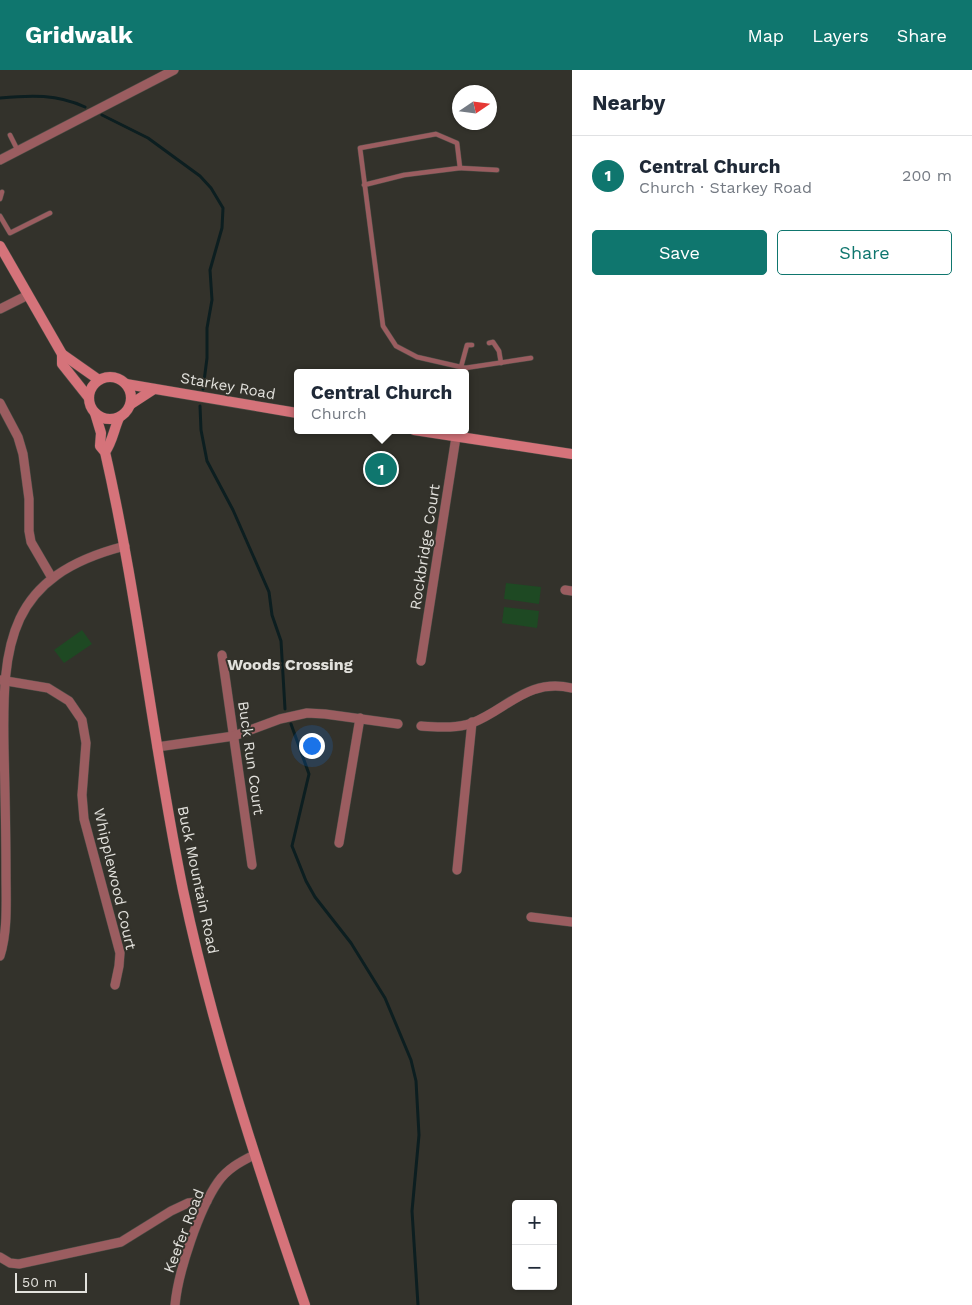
<!DOCTYPE html>
<html lang="en">
<head>
<meta charset="utf-8">
<style>
	body { margin:0; font-family:"Work Sans",sans-serif; background:#f6f6f7; color:#1f2937 }
	.controls { position:absolute; right:15px; bottom:15px; display:grid; overflow:hidden; border-radius:5px; box-shadow:0 1px 4px #0004 }
	.controls button { width:45px; height:45px; display:grid; place-items:center; padding:0; border:0; border-bottom:1px solid #e0e1e3; background:#fff; color:#1f2937; font:25px sans-serif }
	.compass { position:absolute; left:452px; top:15px; width:45px; height:45px; border-radius:50%; background:#fff; box-shadow:0 1px 4px #0004; rotate:77deg }
	.scale { position:absolute; left:15px; bottom:12px; width:72px; box-sizing:border-box; padding-left:5px; border:2px solid #e2e1dc; border-top:0; font-size:14px; line-height:18px; white-space:nowrap; color:#e2e1dc; -webkit-text-stroke:4px #33322b; paint-order:stroke }
	.you { position:absolute; left:311px; top:675px; width:18px; height:18px; margin:-12px; border:4px solid #fff; border-radius:50%; background:#1a73e8; box-shadow:0 0 0 8px #1a73e833 }
	.badge { display:grid; place-items:center; width:32px; height:32px; border-radius:50%; background:#0f766e; color:#fff; font-size:16px; font-weight:700 }
	.pin { position:absolute; translate:-50% -50%; border:2px solid #fff; box-shadow:0 1px 5px #0006 }
	.popup { position:absolute; left:294px; top:299px; width:175px; height:65px; box-sizing:border-box; display:grid; place-content:center; border-radius:5px; background:#fff; filter:drop-shadow(0 1px 4px #0005); font-size:16px; white-space:nowrap; color:#747a83 }
	.popup b { font-size:19px; color:#1f2937 }
	.popup::after { content:''; position:absolute; left:50%; top:100%; margin-left:-10px; border:10px solid transparent; border-top-color:#fff }
	.list { margin:0; padding:0; list-style:none }
	h2 { display:flex; justify-content:space-between; align-items:center; height:65px; margin:0; padding:0 20px; font-size:21px }
	h2 small { font-size:16px; font-weight:400; color:#747a83 }
	.list li { display:grid; grid-template-columns:32px 1fr auto; gap:15px; align-items:center; box-sizing:border-box; height:80px; padding:0 20px; border-top:1px solid #e0e1e3 }
	.list b { display:block; font-size:19px; white-space:nowrap }
	.list p { margin:0; font-size:16px; white-space:nowrap; color:#747a83 }
	.list em { font-size:16px; font-style:normal; color:#747a83 }
	.actions { display:flex; gap:10px; padding:15px 20px }
	.actions a { flex:1; padding:11px 0; border:1px solid #0f766e; border-radius:5px; text-align:center; font-size:18px; color:#0f766e }
	.actions .main { background:#0f766e; color:#fff }
	.map { position:relative; flex:none; width:572px; height:1235px; overflow:hidden }
	header { display:flex; align-items:center; gap:30px; box-sizing:border-box; height:70px; padding:0 25px; background:#0f766e; color:#fff }
	header strong { font-size:24px }
	nav { display:flex; gap:28px; margin-inline-start:auto; font-size:18px }
	main { display:flex }
	aside { flex:1; background:#fff }
	.map>svg:first-child { display:block }
	.green { fill:#1e4923 }
	.lines { fill:none; stroke-linecap:round; stroke-linejoin:round }
	.stream { stroke:#0c1e20; stroke-width:3 }
	.service-casing { stroke:#4f4e47; stroke-width:5.5 }
	.minor-casing { stroke:#4f4e47; stroke-width:10 }
	.secondary-casing { stroke:#4f4e47; stroke-width:11 }
	.service { stroke:#9b5d60; stroke-width:4.5 }
	.minor { stroke:#9b5d60; stroke-width:9 }
	.secondary { stroke:#d5737a; stroke-width:10 }
	.labels { text-anchor:middle; dominant-baseline:central; stroke-width:4; stroke-linejoin:round; paint-order:stroke }
	.street-label { font-size:15px; fill:#e2e1dc; stroke:#33322b }
	.neighbourhood-label { font-size:16px; font-weight:bold; fill:#e2e1dc; stroke:#33322b }
</style>
</head>
<body>
<header>
<strong>Gridwalk</strong>
<nav><a>Map</a><a>Layers</a><a>Share</a></nav>
</header>
<main>
<div class="map">
<svg width="572" height="1235" viewBox="0 0 572 1235">
	<rect width="100%" height="100%" fill="#33322b"/>
	<g class="green">
		<polygon points="506,513 541,517 539,534 504,529"/>
		<polygon points="504,537 539,541 537,558 502,553"/>
		<polygon points="82,560 92,574 64,593 54,580"/>
	</g>
	<g class="lines">
		<g class="stream">
			<path d="M0,28c31,-3 57,-4 85,9"/>
			<polyline points="102,45 148,68 200,106 211,118 223,138 222,158 210,200 212,230 207,258 207,288 203,319"/>
			<polyline points="200,336 201,360 207,391 233,440 269,522 272,545 281,571 285,639"/>
			<polyline points="291,654 309,704 292,776 306,811 315,827 351,873 385,928 411,990 416,1011 419,1065 412,1141 418,1235"/>
		</g>
		<g class="service-casing">
			<g id="service">
				<polyline points="10,65 18,81"/>
				<polyline points="460,98 497,100"/>
				<polyline points="364,115 404,105 460,98 457,73 436,64 360,78 383,256 396,276 417,287 465,298"/>
				<polyline points="0,129 2,122"/>
				<polyline points="0,146 10,163 50,143"/>
				<polyline points="489,273 493,272 499,281 501,293"/>
				<polyline points="461,297 467,275 472,275"/>
				<polyline points="465,304 465,298 531,288"/>
			</g>
		</g>
		<g class="minor-casing">
			<g id="minor">
				<polyline points="0,90 174,0"/>
				<polyline points="0,239 28,225"/>
				<polyline points="0,333 18,367 23,384 29,429 29,461 31,472 52,508"/>
				<polyline points="565,520 572,521"/>
				<polyline points="222,585 252,795"/>
				<polyline points="421,591 456,367"/>
				<polyline points="0,610 48,618 69,631 82,650 86,673 82,725 84,749 120,883 119,896 115,915"/>
				<path d="M421,656c18,1 34,3 51,-3 36,-14 55,-45 100,-35"/>
				<polyline points="157,677 234,666 280,649 307,643 325,644 398,654"/>
				<polyline points="339,773 360,648"/>
				<polyline points="457,800 472,652"/>
				<polyline points="531,847 572,852"/>
				<path d="M0,886c8,-25 6,-56 6,-82 0,-42 -1,-84 -2,-125 -2,-107 4,-173 121,-203"/>
				<polyline points="0,1187 10,1193 19,1194 121,1172 171,1141 188,1133 207,1131"/>
				<path d="M175,1235c3,-33 24,-96 43,-123 9,-13 22,-20 36,-27"/>
			</g>
		</g>
		<g class="secondary-casing">
			<g id="secondary">
				<polyline points="0,176 62,284 99,310"/>
				<polyline points="62,284 62,294 89,328"/>
				<circle cx="110" cy="328" r="21"/>
				<polyline points="126,314 297,343"/>
				<polyline points="131,334 154,319"/>
				<path d="M95,343l6,20 -1,13 5,6c33,144 48,293 78,438 30,142 75,278 122,415"/>
				<polyline points="414,360 572,384"/>
				<path d="M105,382c7,-9 9,-23 14,-34"/>
			</g>
		</g>
		<use href="#service" class="service"/>
		<use href="#minor" class="minor"/>
		<use href="#secondary" class="secondary"/>
	</g>
	<g class="labels">
		<g class="street-label">
			<text transform="translate(228 316) rotate(10)">Starkey Road</text>
			<text transform="translate(425 477) rotate(-81)">Rockbridge Court</text>
			<text transform="translate(251 688) rotate(82)">Buck Run Court</text>
			<text transform="translate(115 809) rotate(77)">Whipplewood Court</text>
			<text transform="translate(198 810) rotate(78)">Buck Mountain Road</text>
			<text transform="translate(184 1161) rotate(-69)">Keefer Road</text>
		</g>
		<g class="neighbourhood-label">
			<text x="290" y="594">Woods Crossing</text>
		</g>
	</g>
</svg>
<div class="controls">
<button>+</button>
<button>−</button>
</div>
<svg class="compass" viewBox="-18 -18 36 36"><path d="M0-13l5 13h-10z" fill="#e53935"/><path d="M0 13l5-13h-10z" fill="#747a83"/></svg>
<div class="scale">50 m</div>
<div class="you"></div>
<div class="pin badge" style="left:381px;top:399px">1</div>
<div class="popup"><b>Central Church</b>Church</div>
</div>
<aside>
<h2>Nearby<small></small></h2>
<ul class="list">
<li><span class="badge">1</span><div><b>Central Church</b><p>Church · Starkey Road</p></div><em>200 m</em></li>
</ul>
<div class="actions"><a class="main">Save</a><a>Share</a></div>
</aside>
</main>
</body>
</html>
